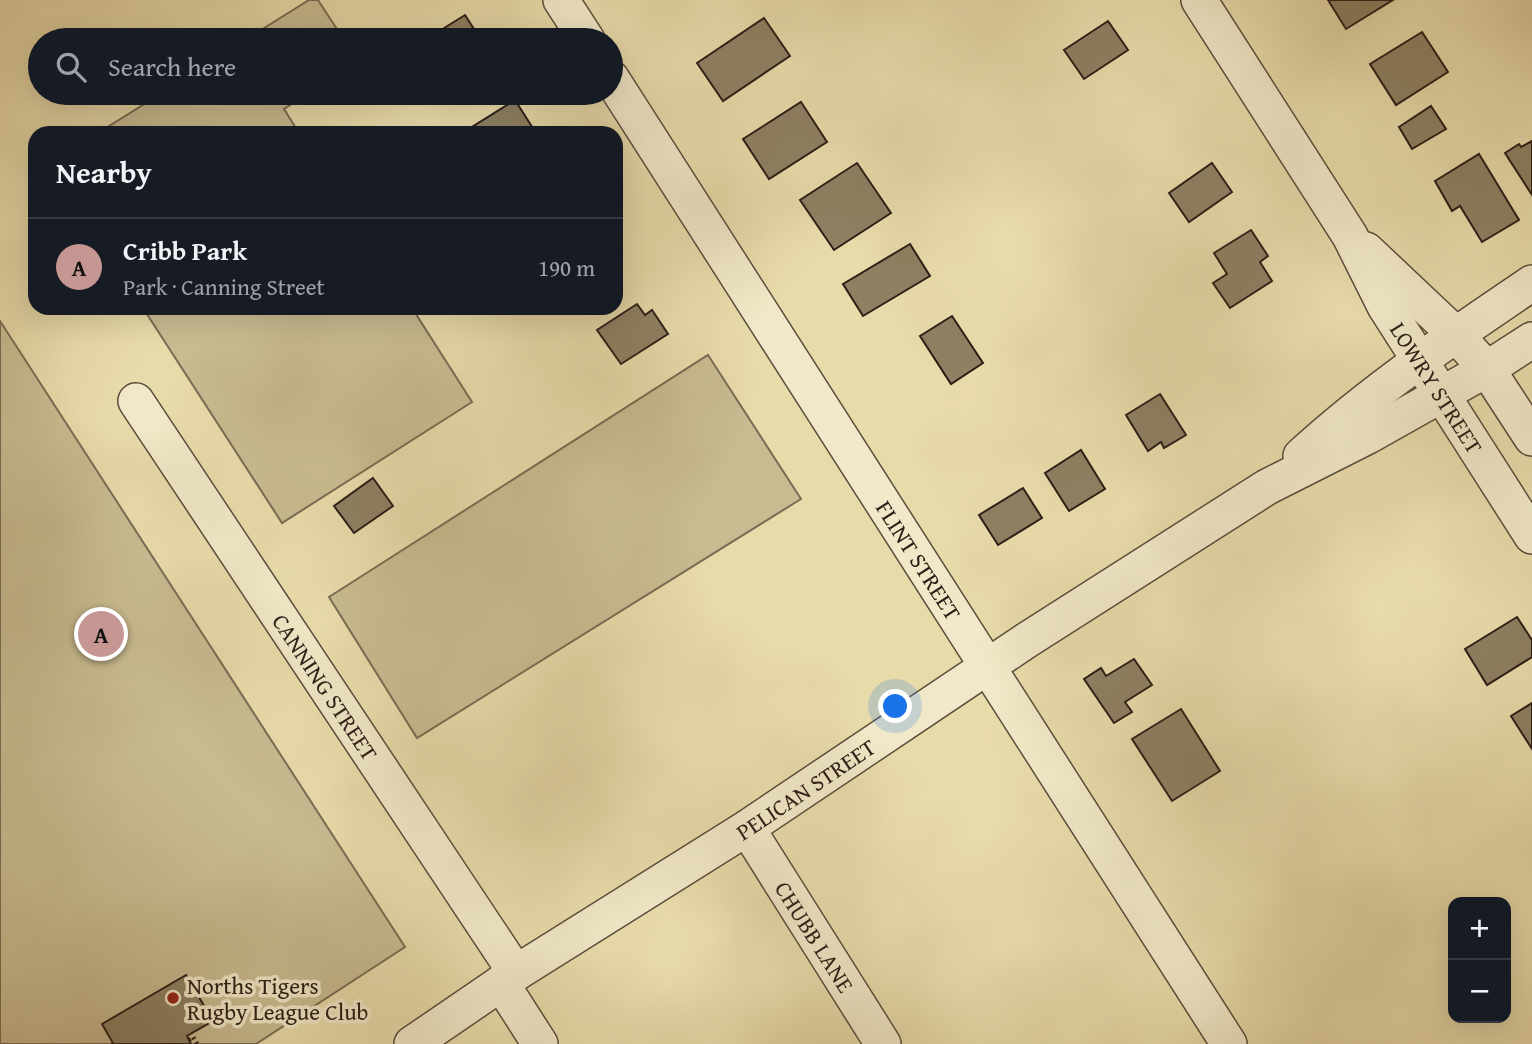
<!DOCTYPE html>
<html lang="en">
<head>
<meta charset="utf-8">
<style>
	body { margin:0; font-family:"Gentium Book Plus",serif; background:#242831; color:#f1f3f6 }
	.controls { position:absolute; right:21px; bottom:21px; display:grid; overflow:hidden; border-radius:14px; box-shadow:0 7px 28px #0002 }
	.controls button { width:63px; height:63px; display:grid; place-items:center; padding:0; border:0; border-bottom:2px solid #363941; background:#171b24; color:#f1f3f6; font:35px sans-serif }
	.you { position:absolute; left:896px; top:707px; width:24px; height:24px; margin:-18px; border:5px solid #fff; border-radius:50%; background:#1a73e8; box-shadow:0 0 0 10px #1a73e833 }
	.badge { display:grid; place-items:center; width:46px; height:46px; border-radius:50%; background:#c59692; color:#111; font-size:23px; font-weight:700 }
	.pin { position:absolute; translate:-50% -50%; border:4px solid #fff; box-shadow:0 2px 7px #0006 }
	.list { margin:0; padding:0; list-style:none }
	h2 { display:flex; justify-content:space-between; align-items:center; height:91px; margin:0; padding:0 28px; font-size:30px }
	h2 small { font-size:23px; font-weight:400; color:#9ea1a6 }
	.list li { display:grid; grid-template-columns:46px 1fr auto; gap:21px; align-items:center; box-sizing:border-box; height:98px; padding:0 28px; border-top:2px solid #363941 }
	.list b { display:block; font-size:26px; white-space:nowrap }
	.list p { margin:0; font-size:23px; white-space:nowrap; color:#9ea1a6 }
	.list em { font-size:23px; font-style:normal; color:#9ea1a6 }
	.icon { flex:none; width:38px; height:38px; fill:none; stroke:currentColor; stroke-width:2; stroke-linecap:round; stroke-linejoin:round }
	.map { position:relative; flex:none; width:1532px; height:1044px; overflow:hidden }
	.search { position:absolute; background:#171b24; box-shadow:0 7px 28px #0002; left:28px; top:28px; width:595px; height:77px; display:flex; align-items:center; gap:18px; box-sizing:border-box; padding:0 24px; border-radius:38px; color:#9ea1a6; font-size:26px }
	.panel { position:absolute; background:#171b24; box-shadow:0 7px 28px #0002; left:28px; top:126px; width:595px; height:189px; border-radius:21px }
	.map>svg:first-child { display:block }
	.green { fill:#c8bb91; stroke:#7a6c54; stroke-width:2 }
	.building { fill:#8d8063; stroke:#2b1e17; stroke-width:2 }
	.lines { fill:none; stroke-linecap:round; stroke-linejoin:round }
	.street-casing { stroke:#5a4d3c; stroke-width:38 }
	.path { stroke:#2b1e17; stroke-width:4.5; stroke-dasharray:2 3.5; stroke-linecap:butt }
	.street { stroke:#f0e8c8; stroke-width:35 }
	.poi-dot { fill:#8f2418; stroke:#f0e8c8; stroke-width:2.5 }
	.labels { text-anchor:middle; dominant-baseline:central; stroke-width:7; stroke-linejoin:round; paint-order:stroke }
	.street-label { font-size:23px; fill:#2b1e17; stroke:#f0e8c8 }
	.poi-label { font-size:23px; fill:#2b1e17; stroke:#f0e8c8; text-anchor:start }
</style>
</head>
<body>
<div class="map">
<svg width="1532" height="1044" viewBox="0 0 1532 1044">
	<rect width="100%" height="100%" fill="#e8dbaa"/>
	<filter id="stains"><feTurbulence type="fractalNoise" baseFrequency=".00286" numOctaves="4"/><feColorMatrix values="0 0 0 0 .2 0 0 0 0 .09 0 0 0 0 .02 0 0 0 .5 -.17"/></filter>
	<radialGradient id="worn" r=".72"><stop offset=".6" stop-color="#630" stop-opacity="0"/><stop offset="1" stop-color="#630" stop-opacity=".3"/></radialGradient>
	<g class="green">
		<polygon points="309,0 318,0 344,40 245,40"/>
		<polygon points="162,93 309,93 284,109 299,133 98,133"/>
		<polygon points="143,308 412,308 472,402 282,523"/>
		<polygon points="0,321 405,947 256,1044 0,1044"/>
		<polygon points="708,355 801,499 417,738 329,597"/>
	</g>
	<g class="building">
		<polygon points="1328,0 1393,0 1346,29"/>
		<polygon points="465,15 481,40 425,40"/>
		<polygon points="764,18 790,56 723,101 697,63"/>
		<polygon points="1108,21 1128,50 1084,79 1064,50"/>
		<polygon points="1422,32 1448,72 1396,105 1370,64"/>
		<polygon points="515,100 536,133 465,133 464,132"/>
		<polygon points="801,102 827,142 769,179 743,139"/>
		<polygon points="1431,106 1446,129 1412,149 1399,127"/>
		<polygon points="1532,141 1532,195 1505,153 1519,144 1521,147"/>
		<polygon points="1479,154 1519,220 1482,242 1460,206 1452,211 1435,181"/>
		<polygon points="857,163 891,213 834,250 800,200"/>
		<polygon points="1212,163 1232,192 1189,222 1169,193"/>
		<polygon points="1251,230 1268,256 1260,262 1272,281 1230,308 1213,283 1227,274 1214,253"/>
		<polygon points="910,244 930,276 863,316 843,284"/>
		<polygon points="637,304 645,315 652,310 668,334 621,364 597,330"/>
		<polygon points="952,316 983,363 951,384 920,336"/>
		<polygon points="1160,394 1186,435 1164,448 1161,442 1148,451 1126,415"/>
		<polygon points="1081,450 1105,489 1069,511 1045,473"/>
		<polygon points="373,478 393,506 354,533 334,506"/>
		<polygon points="1023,488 1042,518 998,545 979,515"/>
		<polygon points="1517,617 1532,640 1532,657 1487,685 1465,649"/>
		<polygon points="1134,659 1152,685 1125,702 1132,712 1114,723 1084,679 1101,668 1106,676"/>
		<polygon points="1532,703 1532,749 1511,716"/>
		<polygon points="1181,709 1220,771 1172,801 1132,739"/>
		<polygon points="186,975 213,1021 187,1036 191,1044 111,1044 113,1043 102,1024"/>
	</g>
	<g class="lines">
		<g class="street-casing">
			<g id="street">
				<polyline points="561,0 587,40"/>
				<path id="s1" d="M1199,0l151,236 35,70 147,230"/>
				<path id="s2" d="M611,78l618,966"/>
				<polyline points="1366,250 1455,334 1487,369 1532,438"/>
				<path id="s3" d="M136,401l380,572"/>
				<path d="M1301,456c71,-65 151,-119 231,-173"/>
				<path id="s4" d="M747,828l136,216"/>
				<polyline points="501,983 540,1044"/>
				<path id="s5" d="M412,1044l104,-71 231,-145 280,-188 240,-153 101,-51 119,-67 45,-29"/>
			</g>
		</g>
		<polyline class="path" points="189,1040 193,1037 197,1044"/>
		<use href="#street" class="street"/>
	</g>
	<circle class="poi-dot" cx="173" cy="998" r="7"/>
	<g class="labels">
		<g class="street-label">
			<text stroke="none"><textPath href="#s1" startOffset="455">LOWRY STREET</textPath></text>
			<text stroke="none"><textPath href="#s2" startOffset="572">FLINT STREET</textPath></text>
			<text stroke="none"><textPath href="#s3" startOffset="343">CANNING STREET</textPath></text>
			<text stroke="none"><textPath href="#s5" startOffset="469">PELICAN STREET</textPath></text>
			<text stroke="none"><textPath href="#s4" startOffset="128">CHUBB LANE</textPath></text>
		</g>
		<g class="poi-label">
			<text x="187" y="985">Norths Tigers<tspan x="187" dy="26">Rugby League Club</tspan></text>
		</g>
	</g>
	<rect width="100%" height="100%" filter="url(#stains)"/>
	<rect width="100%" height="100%" fill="url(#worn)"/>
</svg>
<div class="controls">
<button>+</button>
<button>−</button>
</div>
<div class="you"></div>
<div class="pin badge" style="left:101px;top:634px">A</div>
<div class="search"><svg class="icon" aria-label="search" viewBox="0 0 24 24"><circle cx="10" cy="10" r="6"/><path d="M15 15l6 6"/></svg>Search here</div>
<section class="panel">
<h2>Nearby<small></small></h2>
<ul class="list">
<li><span class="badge">A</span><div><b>Cribb Park</b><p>Park · Canning Street</p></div><em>190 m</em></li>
</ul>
</section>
</div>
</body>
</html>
